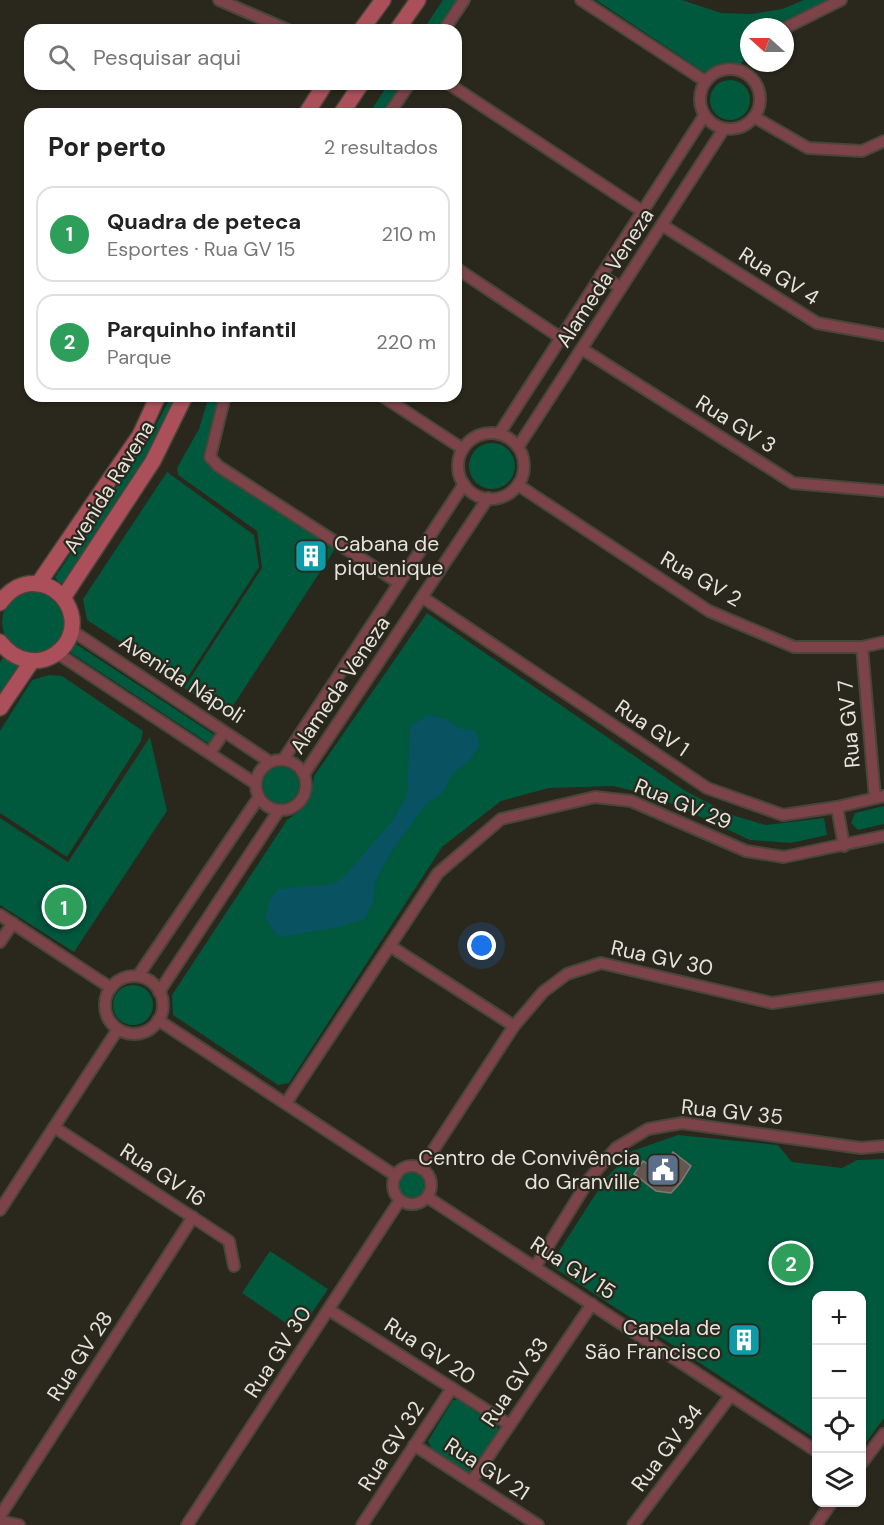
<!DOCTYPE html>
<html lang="pt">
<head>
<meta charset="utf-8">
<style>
	body { margin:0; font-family:"DM Sans",sans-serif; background:#f6f6f6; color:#222 }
	.controls { position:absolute; right:18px; bottom:18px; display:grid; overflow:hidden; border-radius:12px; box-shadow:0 2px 4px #0004 }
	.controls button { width:54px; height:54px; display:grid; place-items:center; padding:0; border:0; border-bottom:2px solid #e0e0e0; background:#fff; color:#222; font:30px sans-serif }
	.compass { position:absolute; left:740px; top:18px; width:54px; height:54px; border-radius:50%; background:#fff; box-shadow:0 2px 4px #0004; rotate:291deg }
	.you { position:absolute; left:482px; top:946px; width:21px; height:21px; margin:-15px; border:4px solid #fff; border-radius:50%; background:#1a73e8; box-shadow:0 0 0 9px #1a73e833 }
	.badge { display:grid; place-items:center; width:39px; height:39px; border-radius:50%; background:#7c3aed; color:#fff; font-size:20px; font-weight:700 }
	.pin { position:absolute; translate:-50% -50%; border:3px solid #fff; box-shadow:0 2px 6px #0006 }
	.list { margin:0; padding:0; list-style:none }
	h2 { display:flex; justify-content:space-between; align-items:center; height:78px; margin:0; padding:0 24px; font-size:26px }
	h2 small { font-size:20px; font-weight:400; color:#767676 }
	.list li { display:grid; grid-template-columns:39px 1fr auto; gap:18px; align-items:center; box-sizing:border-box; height:96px; margin:0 12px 12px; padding:0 12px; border:2px solid #e0e0e0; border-radius:18px }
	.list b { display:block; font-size:22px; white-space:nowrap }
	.list p { margin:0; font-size:20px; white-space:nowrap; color:#767676 }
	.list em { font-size:20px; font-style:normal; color:#767676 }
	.icon { flex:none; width:33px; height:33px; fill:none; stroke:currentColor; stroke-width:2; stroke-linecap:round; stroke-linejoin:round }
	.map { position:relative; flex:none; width:884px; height:1525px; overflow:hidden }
	.search { position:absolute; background:#fff; box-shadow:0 2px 4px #0004; left:24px; top:24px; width:438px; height:66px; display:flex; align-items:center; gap:15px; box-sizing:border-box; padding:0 21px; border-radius:18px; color:#767676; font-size:22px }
	.panel { position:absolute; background:#fff; box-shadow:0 2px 4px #0004; left:24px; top:108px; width:438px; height:294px; border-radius:18px }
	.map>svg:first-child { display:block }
	.green { fill:#00583d }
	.water { fill:#095262 }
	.building { fill:#645651; stroke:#867772; stroke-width:1.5 }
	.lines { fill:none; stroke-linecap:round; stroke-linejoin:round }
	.street-casing { stroke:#48453b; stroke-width:14 }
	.secondary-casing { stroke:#48453b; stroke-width:18 }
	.street { stroke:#7c4348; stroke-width:10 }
	.secondary { stroke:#ab505a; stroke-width:15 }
	.labels { text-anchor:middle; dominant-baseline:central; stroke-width:4.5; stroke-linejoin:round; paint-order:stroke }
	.street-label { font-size:21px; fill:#e5e3dc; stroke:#2a271c }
	.poi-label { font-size:21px; fill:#e5e3dc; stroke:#2a271c; text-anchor:end }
</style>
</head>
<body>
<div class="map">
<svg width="884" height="1525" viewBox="0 0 884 1525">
	<rect width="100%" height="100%" fill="#2a271c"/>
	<g class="green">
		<polygon points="443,0 459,0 439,30 423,30"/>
		<polygon points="596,0 682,0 721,13 751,14 782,9 804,0 831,0 774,27 749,27 749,51 741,65 723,64 704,72"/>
		<circle cx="730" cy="100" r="20"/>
		<polygon points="388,84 403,84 384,114 369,114"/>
		<polygon points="171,396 181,396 165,430 66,583 59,583 55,577 149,439"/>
		<polygon points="209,396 219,396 206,445 211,467 335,549 227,715 184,688 262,568 257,531 178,475 177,468 199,429"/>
		<circle cx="492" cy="466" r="23"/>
		<polygon points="167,472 254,535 259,567 184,683 87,620 83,599"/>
		<circle cx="33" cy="622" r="31"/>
		<path d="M427,613l257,177 45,24 37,11 58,-7 3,17 -36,8 -41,-3 -95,-44 -42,-10 -64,2 -48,13 -59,46 -153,236 -11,2 -105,-70 -1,-20 115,-175c21,-14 24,-19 27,-44z"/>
		<polygon points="76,644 213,734 214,737 211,743 208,743 71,653 70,650 73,645"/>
		<polygon points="4,655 22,664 0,698 0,663"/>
		<polygon points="49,675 62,676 143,731 141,741 67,857 0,813 0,731 32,680"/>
		<polygon points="150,737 167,811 74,952 0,905 0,818 68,862"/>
		<circle cx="281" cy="785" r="18"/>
		<polygon points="884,806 884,824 858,830 851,823 855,813"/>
		<circle cx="133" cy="1005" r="20"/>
		<polygon points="678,1135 778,1145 792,1162 842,1168 857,1160 884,1159 884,1418 862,1448 862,1296 816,1296 816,1439 550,1265 606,1178 632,1151"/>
		<circle cx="412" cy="1185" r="13"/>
		<polygon points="270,1251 328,1289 299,1332 242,1293"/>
		<polygon points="453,1400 459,1400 497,1426 499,1432 472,1472 466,1472 432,1449 428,1441"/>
	</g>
	<polygon class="water" points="428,715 447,719 460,729 475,730 480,745 469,761 452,774 442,794 426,804 388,857 375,883 373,901 365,919 338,927 281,937 274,932 266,918 270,899 279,889 333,884 345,876 391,822 407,796 410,726"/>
	<g class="building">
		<polygon points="305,544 324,554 317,569 297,559"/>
		<polygon points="673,1152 691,1166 681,1182 671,1193 656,1191 634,1174 643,1161 651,1166 659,1160 668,1160"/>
		<polygon points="741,1328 756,1337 746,1351 732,1342"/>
	</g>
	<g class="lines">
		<g class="street-casing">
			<g id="street">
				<polyline points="219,0 288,30"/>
				<polyline points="581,0 705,81"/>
				<polyline points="785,28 841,0"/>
				<polyline points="444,30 464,0"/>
				<circle cx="730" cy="99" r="30"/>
				<polyline points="449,84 642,211"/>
				<polyline points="389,114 409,84"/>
				<polyline points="754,117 808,148 862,151 884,141"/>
				<polyline points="662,225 817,323 884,335"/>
				<polyline points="456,268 561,338"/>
				<polyline points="601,275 621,288"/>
				<polyline points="582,349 793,483 884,491"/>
				<polyline points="225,396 210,457 218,466 399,583"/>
				<polyline points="382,396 463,449"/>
				<circle cx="491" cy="466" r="33"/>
				<polyline points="499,434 704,116"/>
				<polyline points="518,447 723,130"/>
				<polyline points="518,485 709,611 794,647 862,647 884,642"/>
				<polyline points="422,597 707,788 783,815 837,807 884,796"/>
				<polyline points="71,630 270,762"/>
				<polyline points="862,647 875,798"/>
				<polyline points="57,653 256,784"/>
				<polyline points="210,753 224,732"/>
				<circle cx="281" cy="785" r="25"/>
				<polyline points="283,760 464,484"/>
				<polyline points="304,774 488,498"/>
				<polyline points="837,807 844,846"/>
				<polyline points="0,915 111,988"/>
				<polyline points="0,942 13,923"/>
				<polyline points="390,946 514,1026"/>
				<polyline points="138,976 259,797"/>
				<circle cx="134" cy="1005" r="29"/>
				<polyline points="159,992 279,810"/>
				<polyline points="158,1020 396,1176"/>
				<polyline points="286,1103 438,873 501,819 595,797 631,801 746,851 784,857 884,836"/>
				<polyline points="54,1127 229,1241 234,1266"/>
				<circle cx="412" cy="1185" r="19"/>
				<polyline points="421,1169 514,1026 543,992 567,974 601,963 772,1003 884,987"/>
				<polyline points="427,1197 816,1451"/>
				<polyline points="0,1210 118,1029"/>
				<polyline points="535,1267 590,1178 616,1148 648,1129 682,1123 861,1148 884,1146"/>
				<polyline points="329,1310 510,1425"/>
				<polyline points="414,1445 538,1525"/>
				<polyline points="862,1463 884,1434"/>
				<polyline points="471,1482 592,1304"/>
				<polyline points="0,1516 193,1217"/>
				<polyline points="0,1521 19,1525"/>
				<polyline points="187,1525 400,1200"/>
				<polyline points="362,1525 452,1388"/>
				<polyline points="633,1525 731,1395"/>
				<polyline points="816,1525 832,1502"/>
			</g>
		</g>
		<g class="secondary-casing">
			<g id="secondary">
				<polyline points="361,30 383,0"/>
				<polyline points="397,30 418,0"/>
				<polyline points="306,114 325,84"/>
				<polyline points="341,114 361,84"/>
				<polyline points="38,584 140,435 158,396"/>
				<polyline points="63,598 153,461 185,396"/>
				<path d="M0,603c9,-13 23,-22 40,-19 11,2 20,9 26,18 25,42 -32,84 -66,40"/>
				<polyline points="0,708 32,661"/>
			</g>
		</g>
		<use href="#street" class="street"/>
		<use href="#secondary" class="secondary"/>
	</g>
	<defs>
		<g id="building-square" transform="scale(1.725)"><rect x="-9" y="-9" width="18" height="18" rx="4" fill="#0f9aa8" stroke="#2a271c"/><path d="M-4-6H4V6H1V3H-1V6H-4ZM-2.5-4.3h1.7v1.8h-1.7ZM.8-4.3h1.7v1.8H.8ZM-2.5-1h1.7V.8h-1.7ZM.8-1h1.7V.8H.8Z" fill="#fff"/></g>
		<g id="civic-square" transform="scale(1.725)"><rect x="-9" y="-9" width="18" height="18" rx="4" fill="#5c6f8a" stroke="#2a271c"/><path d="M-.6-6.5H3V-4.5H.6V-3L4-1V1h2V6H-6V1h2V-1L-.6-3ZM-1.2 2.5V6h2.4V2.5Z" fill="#fff"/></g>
	</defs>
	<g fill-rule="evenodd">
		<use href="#building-square" x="311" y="556"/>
		<use href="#civic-square" x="663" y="1170"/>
		<use href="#building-square" x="744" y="1340"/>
	</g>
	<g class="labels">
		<g class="street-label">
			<text transform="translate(779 276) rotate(32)">Rua GV 4</text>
			<text transform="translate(605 278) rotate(-57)">Alameda Veneza</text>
			<text transform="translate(736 424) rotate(32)">Rua GV 3</text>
			<text transform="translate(109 487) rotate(-58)">Avenida Ravena</text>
			<text transform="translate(701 579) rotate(30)">Rua GV 2</text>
			<text transform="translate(182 679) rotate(33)">Avenida Nápoli</text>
			<text transform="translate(340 685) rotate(-56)">Alameda Veneza</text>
			<text transform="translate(849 724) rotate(-95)">Rua GV 7</text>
			<text transform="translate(652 728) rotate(34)">Rua GV 1</text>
			<text transform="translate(683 804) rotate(22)">Rua GV 29</text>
			<text transform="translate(662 958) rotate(12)">Rua GV 30</text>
			<text transform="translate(732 1112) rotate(6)">Rua GV 35</text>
			<text transform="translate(163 1175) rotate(33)">Rua GV 16</text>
			<text transform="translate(573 1268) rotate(33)">Rua GV 15</text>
			<text transform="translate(430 1351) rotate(33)">Rua GV 20</text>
			<text transform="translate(278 1352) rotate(-57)">Rua GV 30</text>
			<text transform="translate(80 1356) rotate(-57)">Rua GV 28</text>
			<text transform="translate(515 1382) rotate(-56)">Rua GV 33</text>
			<text transform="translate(391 1446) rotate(-57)">Rua GV 32</text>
			<text transform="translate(667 1448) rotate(-53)">Rua GV 34</text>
			<text transform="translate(487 1469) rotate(33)">Rua GV 21</text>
		</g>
		<g class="poi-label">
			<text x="334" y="544" text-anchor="start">Cabana de<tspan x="334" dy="24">piquenique</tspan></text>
			<text x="640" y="1158">Centro de Convivência<tspan x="640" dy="24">do Granville</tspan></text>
			<text x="721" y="1328">Capela de<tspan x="721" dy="24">São Francisco</tspan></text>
		</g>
	</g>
</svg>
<div class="controls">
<button>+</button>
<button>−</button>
<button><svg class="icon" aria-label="locate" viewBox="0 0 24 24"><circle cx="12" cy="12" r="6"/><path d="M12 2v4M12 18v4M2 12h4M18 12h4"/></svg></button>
<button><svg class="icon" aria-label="layers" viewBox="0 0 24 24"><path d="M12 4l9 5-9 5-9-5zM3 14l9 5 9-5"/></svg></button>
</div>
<svg class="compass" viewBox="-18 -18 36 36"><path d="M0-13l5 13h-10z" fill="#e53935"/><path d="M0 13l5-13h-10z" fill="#767676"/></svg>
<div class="you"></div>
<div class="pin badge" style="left:64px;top:907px;background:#2e9e5b">1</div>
<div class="pin badge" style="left:791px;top:1263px;background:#2e9e5b">2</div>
<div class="search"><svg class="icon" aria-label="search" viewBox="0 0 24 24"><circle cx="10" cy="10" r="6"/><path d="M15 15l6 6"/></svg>Pesquisar aqui</div>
<section class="panel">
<h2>Por perto<small>2 resultados</small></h2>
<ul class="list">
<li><span class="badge" style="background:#2e9e5b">1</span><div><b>Quadra de peteca</b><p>Esportes · Rua GV 15</p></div><em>210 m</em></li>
<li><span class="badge" style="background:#2e9e5b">2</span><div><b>Parquinho infantil</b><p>Parque</p></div><em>220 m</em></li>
</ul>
</section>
</div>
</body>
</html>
